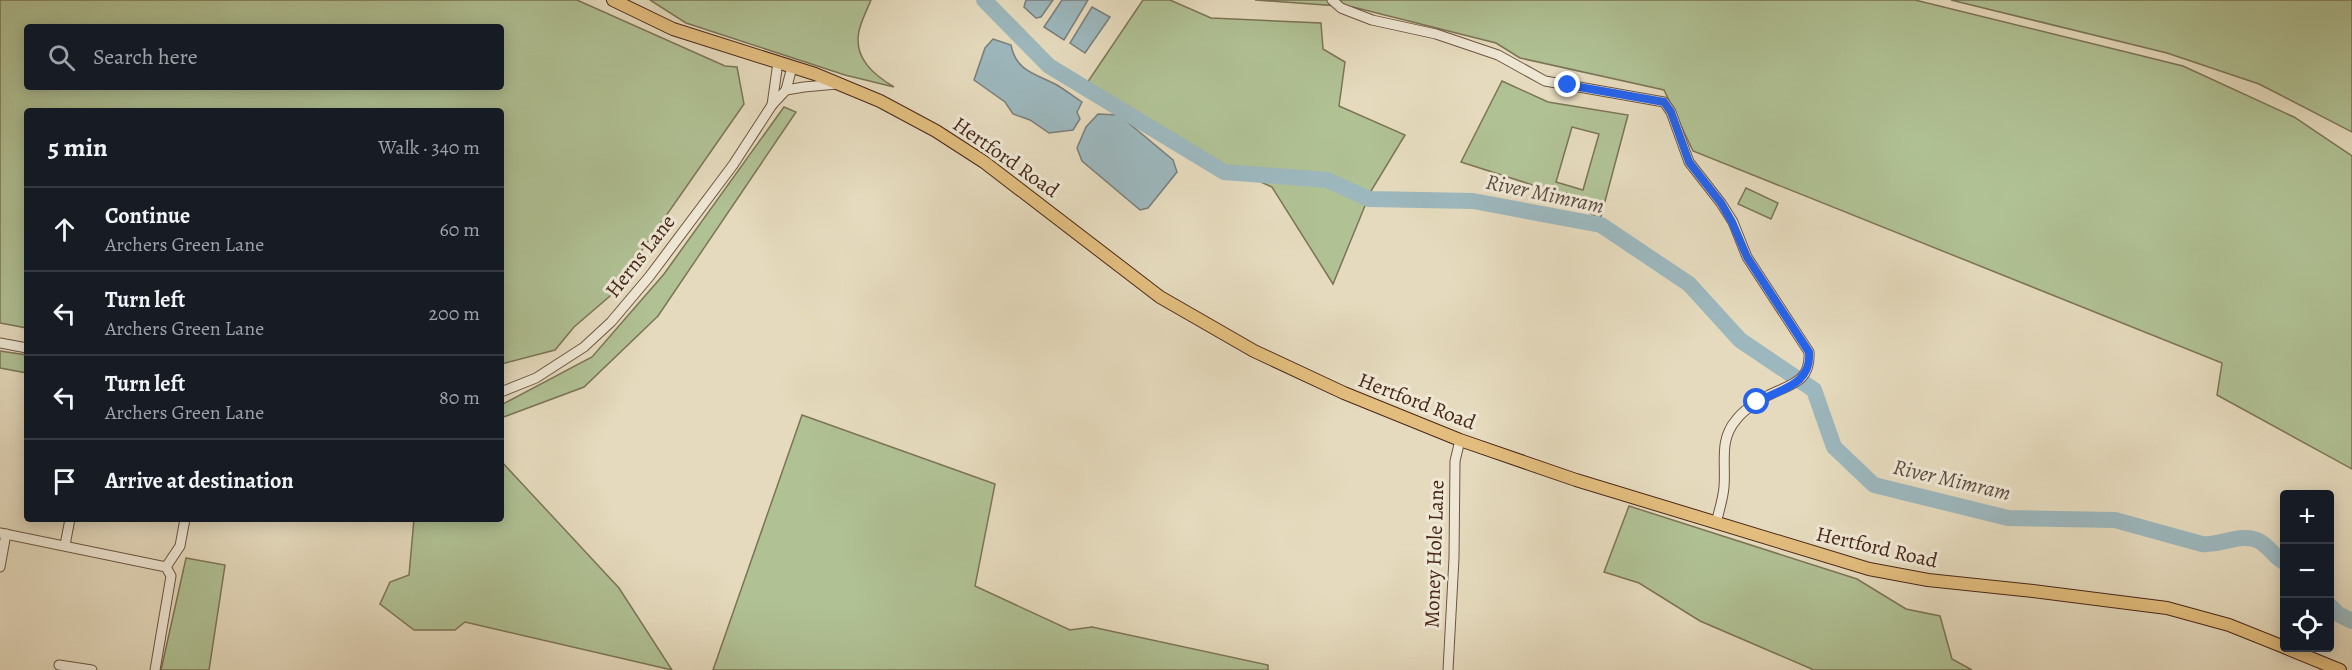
<!DOCTYPE html>
<html lang="en">
<head>
<meta charset="utf-8">
<style>
	body { margin:0; font-family:Alegreya,serif; background:#242831; color:#f1f3f6 }
	.controls { position:absolute; right:18px; bottom:18px; display:grid; overflow:hidden; border-radius:6px; box-shadow:0 3px 15px #0003 }
	.controls button { width:54px; height:54px; display:grid; place-items:center; padding:0; border:0; border-bottom:2px solid #363941; background:#171b24; color:#f1f3f6; font:30px sans-serif }
	.stop { position:absolute; width:18px; height:18px; margin:-14px; border:4px solid #2563eb; border-radius:50%; background:#fff }
	.stop.end { background:#2563eb; border-color:#fff; box-shadow:0 2px 6px #0008 }
	.list { margin:0; padding:0; list-style:none }
	h2 { display:flex; justify-content:space-between; align-items:center; height:78px; margin:0; padding:0 24px; font-size:26px }
	h2 small { font-size:20px; font-weight:400; color:#9ea1a6 }
	.list li { display:grid; grid-template-columns:39px 1fr auto; gap:18px; align-items:center; box-sizing:border-box; height:84px; padding:0 24px; border-top:2px solid #363941 }
	.list b { display:block; font-size:22px; white-space:nowrap }
	.list p { margin:0; font-size:20px; white-space:nowrap; color:#9ea1a6 }
	.list em { font-size:20px; font-style:normal; color:#9ea1a6 }
	.icon { flex:none; width:33px; height:33px; fill:none; stroke:currentColor; stroke-width:2; stroke-linecap:round; stroke-linejoin:round }
	.map { position:relative; flex:none; width:2352px; height:670px; overflow:hidden }
	.search { position:absolute; background:#171b24; box-shadow:0 3px 15px #0003; left:24px; top:24px; width:480px; height:66px; display:flex; align-items:center; gap:15px; box-sizing:border-box; padding:0 21px; border-radius:6px; color:#9ea1a6; font-size:22px }
	.panel { position:absolute; background:#171b24; box-shadow:0 3px 15px #0003; left:24px; top:108px; width:480px; height:414px; border-radius:6px }
	.map>svg:first-child { display:block }
	.green { fill:#b0c194; stroke:#7c7456; stroke-width:1.5; fill-rule:evenodd }
	.water { fill:#9cb7bd; stroke:#7a7e7b; stroke-width:1.5 }
	.lines { fill:none; stroke-linecap:round; stroke-linejoin:round }
	.river { stroke:#9cb7bd; stroke-width:16 }
	.minor-casing { stroke:#6f5442; stroke-width:11 }
	.major-casing { stroke:#482819; stroke-width:14 }
	.minor { stroke:#eee7d4; stroke-width:9 }
	.major { stroke:#e2bd7e; stroke-width:12 }
	.route { stroke:#2563eb; stroke-width:8 }
	.labels { text-anchor:middle; dominant-baseline:central; stroke-width:6; stroke-linejoin:round; paint-order:stroke }
	.street-label { font-size:21px; fill:#482819; stroke:#eee7d4 }
	.water-label { font-size:22px; font-style:italic; fill:#5d4c42; stroke:#eee7d4 }
</style>
</head>
<body>
<div class="map">
<svg width="2352" height="670" viewBox="0 0 2352 670">
	<rect width="100%" height="100%" fill="#e5dabd"/>
	<filter id="stains"><feTurbulence type="fractalNoise" baseFrequency=".00333" numOctaves="4"/><feColorMatrix values="0 0 0 0 .2 0 0 0 0 .09 0 0 0 0 .02 0 0 0 .5 -.17"/></filter>
	<radialGradient id="worn" r=".72"><stop offset=".6" stop-color="#630" stop-opacity="0"/><stop offset="1" stop-color="#630" stop-opacity=".3"/></radialGradient>
	<g class="green">
		<path d="M0,0h577l148,66 12,1 7,37 -134,192 -36,31 -19,23 -54,14v-253h-474v217l-27,-5zM27,27h474v60h-474z"/>
		<path d="M650,0h221c-4,10 -10,21 -12,31 -6,27 15,44 35,56l-49,-12 -159,-52z"/>
		<polygon points="1143,0 1170,0 1211,18 1321,23 1323,49 1345,62 1339,106 1405,135 1371,191 1333,284 1272,187 1205,157 1087,83"/>
		<polygon points="1255,0 1915,0 2183,66 2294,117 2352,156 2352,469 2217,395 2222,363 1693,151 1664,90 1520,58 1496,43 1353,7"/>
		<polygon points="1951,0 2352,0 2352,132 2259,84 2167,53"/>
		<path d="M1502,81l46,21 80,13 -28,105 -33,-24 -106,-34zM1572,127l27,7 -16,56 -27,-8z"/>
		<polygon points="784,107 796,112 658,316 584,387 501,418 501,405 592,357 664,274"/>
		<polygon points="1746,188 1778,203 1771,219 1738,204"/>
		<polygon points="0,351 27,355 27,373 0,368"/>
		<polygon points="802,415 995,484 975,586 1070,630 1092,627 1268,665 1268,670 713,670"/>
		<polygon points="501,461 619,588 672,670 465,622 455,630 414,630 380,604 390,582 409,575 414,519 501,519"/>
		<polygon points="1629,506 1857,579 1906,609 1940,616 1952,659 1972,670 1814,670 1700,621 1639,583 1604,572"/>
		<polygon points="186,558 225,565 209,670 161,670"/>
	</g>
	<g class="water">
		<polygon points="1026,0 1053,0 1041,17 1036,18 1024,7"/>
		<polygon points="1062,0 1088,0 1064,40 1044,27"/>
		<polygon points="1092,7 1110,17 1085,53 1070,43"/>
		<path d="M993,39l18,6c5,27 26,29 46,40 8,5 16,11 25,17l-5,10 3,7 -7,11 -24,3 -19,-13 -17,-6 -8,-12 -31,-22 11,-32z"/>
		<polygon points="1098,114 1119,115 1173,160 1177,172 1148,208 1140,210 1082,161 1077,148 1086,127"/>
	</g>
	<g class="lines">
		<g class="river">
			<path d="M984,0l65,66 175,106 103,8 42,19 104,2 128,24 88,59 51,56 74,50 20,57 40,38 134,33 107,2 87,24c19,2 39,-12 57,-3 10,5 15,16 25,21"/>
			<polyline points="2330,606 2338,614 2352,621"/>
		</g>
		<g class="minor-casing">
			<g id="minor">
				<path d="M1332,0l9,8 31,12 64,14 62,21 47,26 119,21 7,10 18,50 32,41 12,19 14,35 62,95c2,30 -18,32 -40,43 -11,6 -25,14 -33,25 -17,20 -10,42 -12,67 -1,12 -5,24 -8,36"/>
				<polyline points="786,90 804,87 837,84"/>
				<polyline points="772,105 778,62"/>
				<polyline points="0,343 27,348"/>
				<polyline points="501,392 536,378 584,347 611,322 649,277 733,165 772,105 786,90 792,67"/>
				<polyline points="0,533 166,567"/>
				<polyline points="65,545 70,519"/>
				<polyline points="0,567 6,534"/>
				<polyline points="166,567 180,546 185,519"/>
				<polyline points="59,665 92,670"/>
				<polyline points="155,670 171,576 166,567"/>
				<polyline points="1448,670 1454,558 1455,461 1460,440"/>
			</g>
		</g>
		<g class="major-casing">
			<g id="major">
				<polyline points="613,0 673,29 815,74 880,101 936,131 984,162 1160,297 1254,351 1344,393 1460,440 1576,480 1869,569 1928,580 2033,591 2167,608 2229,625 2284,647"/>
				<polyline points="2286,648 2340,670"/>
			</g>
		</g>
		<use href="#minor" class="minor"/>
		<use href="#major" class="major"/>
	</g>
	<g class="lines">
		<path class="route" d="M1568,85l96,17 7,10 18,50 32,41 11,19 15,35 62,95c3,33 -29,37 -52,50"/>
	</g>
	<g class="labels">
		<g class="street-label">
			<text transform="translate(1006 157) rotate(35)">Hertford Road</text>
			<text transform="translate(640 256) rotate(-52)">Herns Lane</text>
			<text transform="translate(1417 401) rotate(21)">Hertford Road</text>
			<text transform="translate(1877 547) rotate(13)">Hertford Road</text>
			<text transform="translate(1434 554) rotate(-88)">Money Hole Lane</text>
		</g>
		<g class="water-label">
			<text transform="translate(1545 194) rotate(12)">River Mimram</text>
			<text transform="translate(1952 480) rotate(13)">River Mimram</text>
		</g>
	</g>
	<rect width="100%" height="100%" filter="url(#stains)"/>
	<rect width="100%" height="100%" fill="url(#worn)"/>
</svg>
<div class="controls">
<button>+</button>
<button>−</button>
<button><svg class="icon" aria-label="locate" viewBox="0 0 24 24"><circle cx="12" cy="12" r="6"/><path d="M12 2v4M12 18v4M2 12h4M18 12h4"/></svg></button>
</div>
<div class="stop" style="left:1757px;top:402px"></div>
<div class="stop end" style="left:1568px;top:85px"></div>
<div class="search"><svg class="icon" aria-label="search" viewBox="0 0 24 24"><circle cx="10" cy="10" r="6"/><path d="M15 15l6 6"/></svg>Search here</div>
<section class="panel">
<h2>5 min<small>Walk · 340 m</small></h2>
<ul class="list">
<li><svg class="icon" aria-label="ahead" viewBox="0 0 24 24"><path d="M12 20V5M6 11l6-6 6 6"/></svg><div><b>Continue</b><p>Archers Green Lane</p></div><em>60 m</em></li>
<li><svg class="icon" aria-label="left" viewBox="0 0 24 24"><path d="M17 20v-9H6M10 6l-5 5 5 5"/></svg><div><b>Turn left</b><p>Archers Green Lane</p></div><em>200 m</em></li>
<li><svg class="icon" aria-label="left" viewBox="0 0 24 24"><path d="M17 20v-9H6M10 6l-5 5 5 5"/></svg><div><b>Turn left</b><p>Archers Green Lane</p></div><em>80 m</em></li>
<li><svg class="icon" aria-label="arrive" viewBox="0 0 24 24"><path d="M6 21V4h12l-3 4 3 4H6"/></svg><div><b>Arrive at destination</b></div></li>
</ul>
</section>
</div>
</body>
</html>
